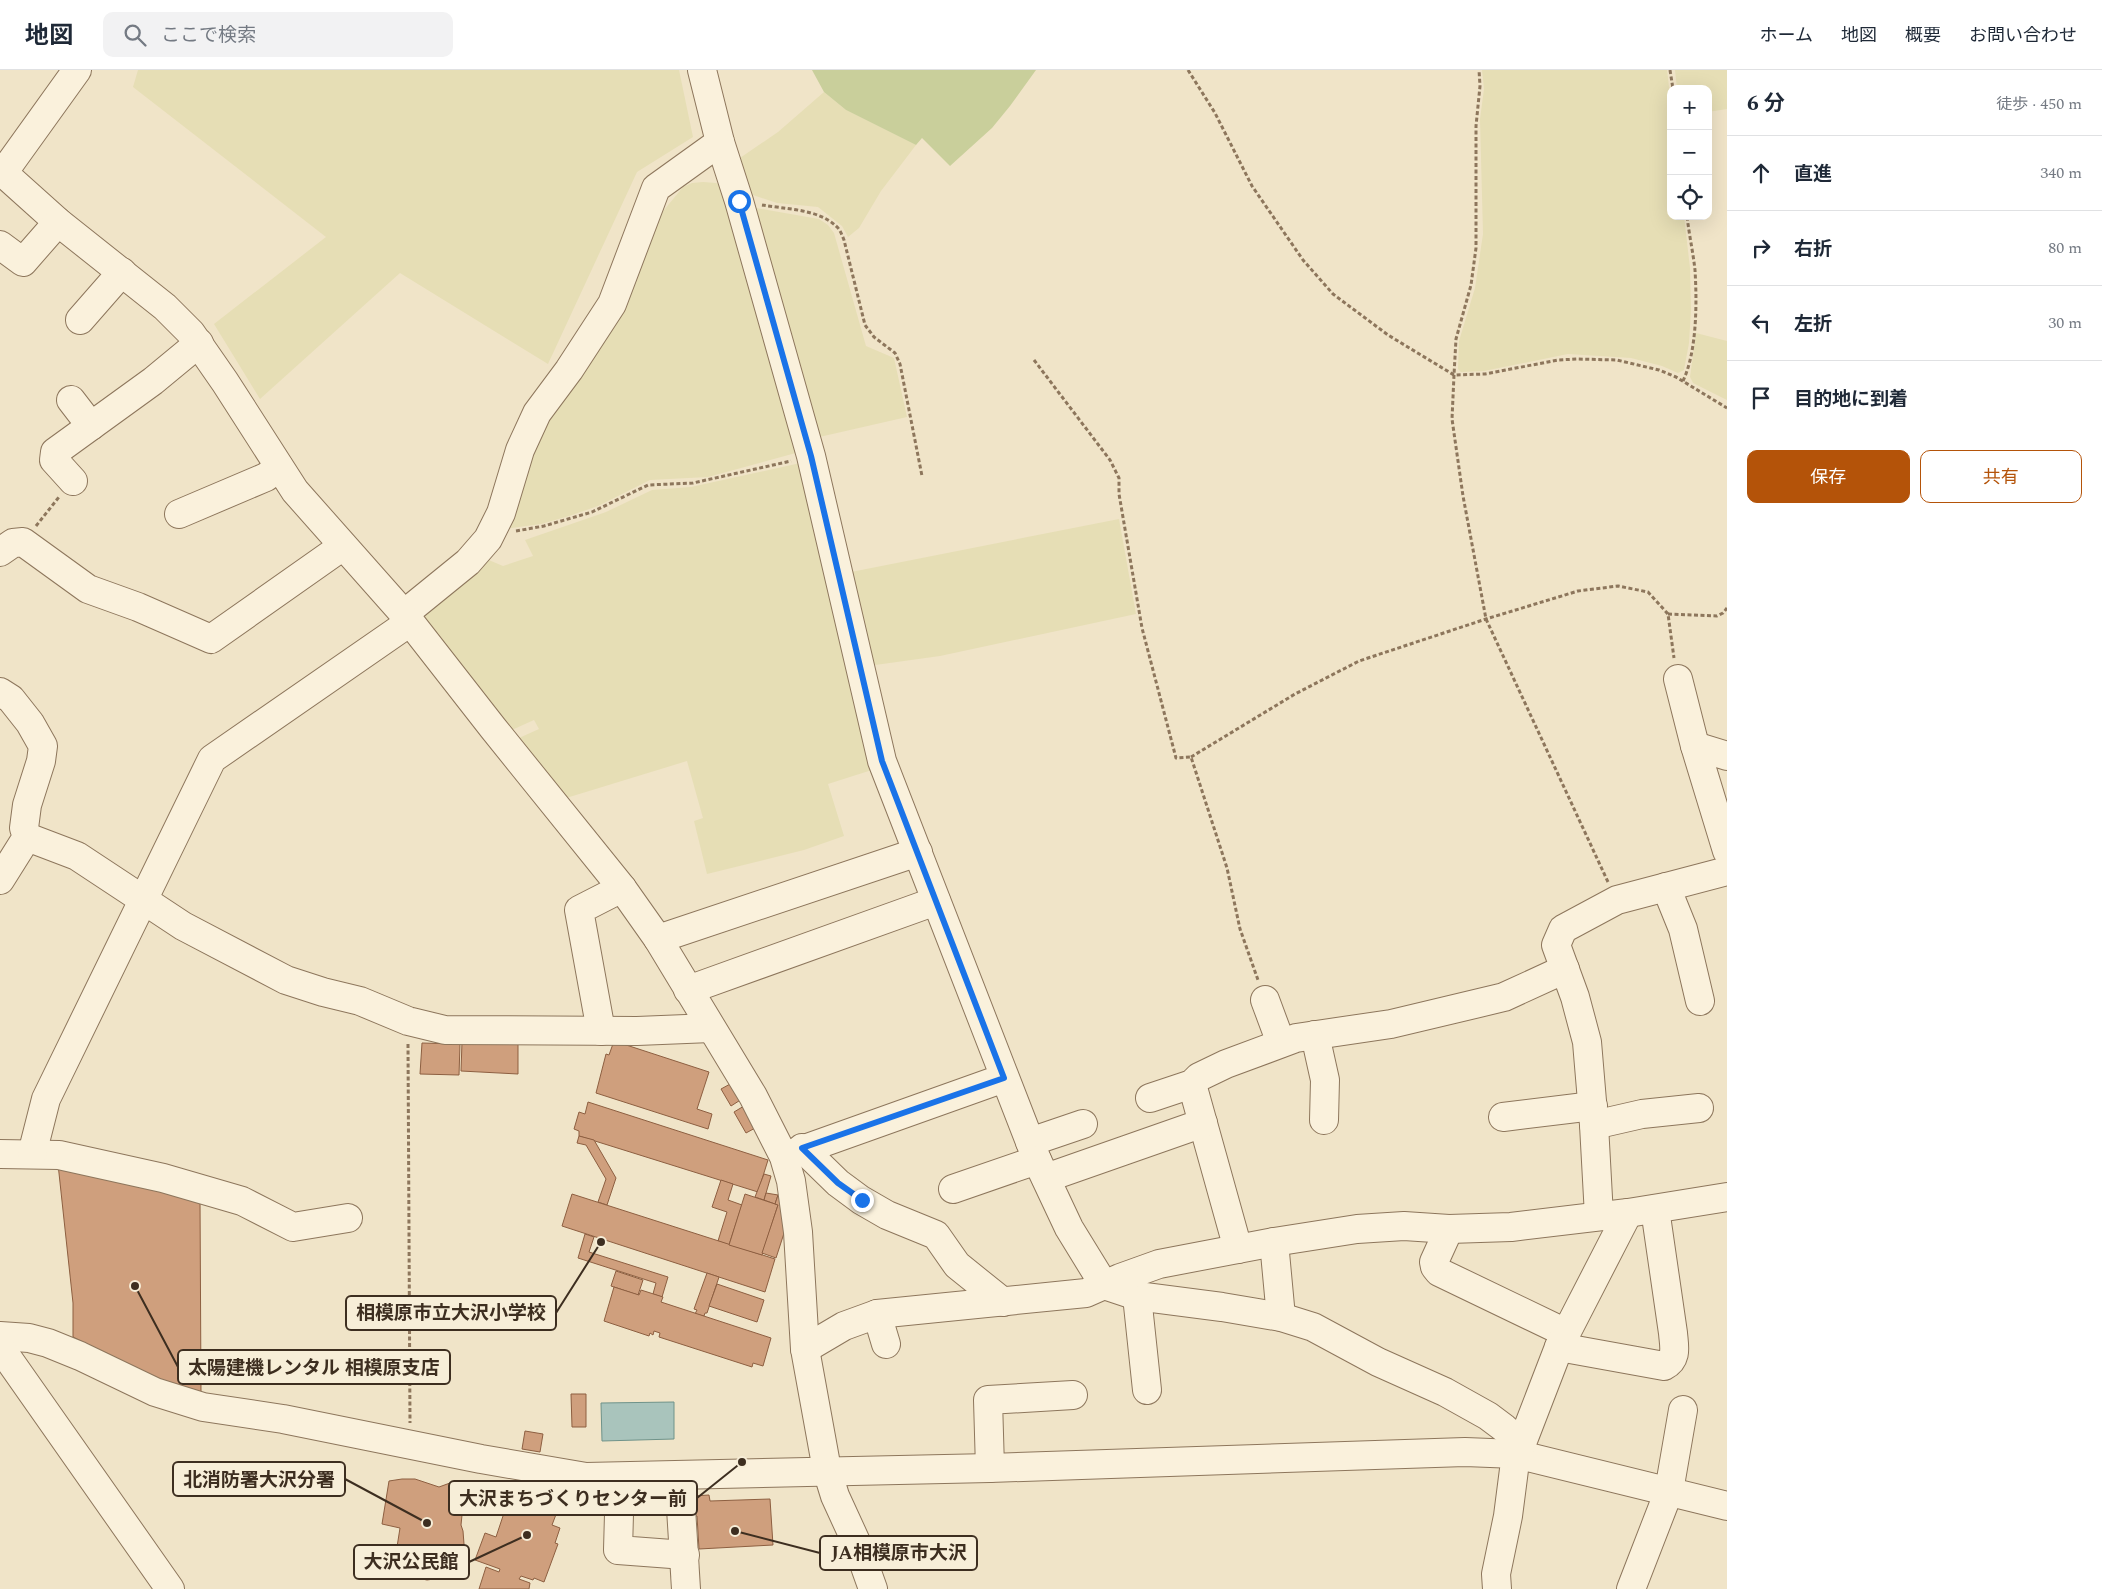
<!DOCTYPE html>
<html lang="ja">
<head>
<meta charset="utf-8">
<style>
	body { margin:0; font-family:Spectral,"Noto Sans JP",serif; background:#f2f2f3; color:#1f2937 }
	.controls { position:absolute; right:15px; top:15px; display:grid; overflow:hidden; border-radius:10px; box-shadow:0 5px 20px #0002 }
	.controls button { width:45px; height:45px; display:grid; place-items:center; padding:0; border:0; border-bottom:1px solid #e0e1e3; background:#fff; color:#1f2937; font:25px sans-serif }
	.stop { position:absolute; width:15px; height:15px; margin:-11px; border:4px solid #1a73e8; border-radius:50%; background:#fff }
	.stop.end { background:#1a73e8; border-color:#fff; box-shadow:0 1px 5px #0008 }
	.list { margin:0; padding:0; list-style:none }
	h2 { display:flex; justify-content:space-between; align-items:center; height:65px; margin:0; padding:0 20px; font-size:21px }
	h2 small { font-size:16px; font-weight:400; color:#747a83 }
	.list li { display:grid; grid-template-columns:32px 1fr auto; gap:15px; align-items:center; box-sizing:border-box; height:75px; padding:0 20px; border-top:1px solid #e0e1e3 }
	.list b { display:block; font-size:19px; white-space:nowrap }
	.list em { font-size:16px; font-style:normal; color:#747a83 }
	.actions { display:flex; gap:10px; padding:15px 20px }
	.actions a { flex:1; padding:11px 0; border:1px solid #b45309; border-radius:10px; text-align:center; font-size:18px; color:#b45309 }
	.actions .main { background:#b45309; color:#fff }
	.icon { flex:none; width:28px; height:28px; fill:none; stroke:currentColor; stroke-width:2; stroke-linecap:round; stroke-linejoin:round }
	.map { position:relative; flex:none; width:1727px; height:1519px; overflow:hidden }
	header { display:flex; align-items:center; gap:30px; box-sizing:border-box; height:70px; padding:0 25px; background:#fff; border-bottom:1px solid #e0e1e3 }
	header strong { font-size:24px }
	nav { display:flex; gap:28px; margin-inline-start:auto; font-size:18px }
	.search { width:350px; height:45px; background:#f2f2f3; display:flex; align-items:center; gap:12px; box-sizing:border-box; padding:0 18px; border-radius:10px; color:#747a83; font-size:19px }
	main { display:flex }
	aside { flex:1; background:#fff }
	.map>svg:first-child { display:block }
	.farmland { fill:#e6deb5 }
	.green { fill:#c9cf9b }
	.water { fill:#a9c4bc; stroke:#6f938a }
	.building { fill:#cf9f7d; stroke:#8d5f41 }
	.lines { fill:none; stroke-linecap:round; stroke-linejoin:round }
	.minor-casing { stroke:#8d765c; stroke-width:30 }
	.path { stroke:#8d765c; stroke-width:3; stroke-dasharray:4 2.5; stroke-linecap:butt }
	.minor { stroke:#faf1dc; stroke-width:28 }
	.route { stroke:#1a73e8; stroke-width:6 }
	.leader { fill:none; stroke:#3d2e20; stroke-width:2 }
	.callout-dot { fill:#3d2e20; stroke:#f7eed8; stroke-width:2 }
	.callout { fill:#f7eed8; stroke:#3d2e20; stroke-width:2 }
	.callout-label { font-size:19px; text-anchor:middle; font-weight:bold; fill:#3d2e20 }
</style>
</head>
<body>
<header>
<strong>地図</strong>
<div class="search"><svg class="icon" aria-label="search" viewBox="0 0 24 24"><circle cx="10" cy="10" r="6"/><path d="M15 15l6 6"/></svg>ここで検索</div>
<nav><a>ホーム</a><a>地図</a><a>概要</a><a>お問い合わせ</a></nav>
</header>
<main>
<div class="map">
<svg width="1727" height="1519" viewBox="0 0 1727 1519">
	<rect width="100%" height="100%" fill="#f0e4c8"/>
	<g class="farmland">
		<polygon points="138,0 679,0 693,67 637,102 548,294 400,203 260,329 214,254 326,167 133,17"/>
		<polygon points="1482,0 1667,0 1671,33 1671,146 1684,146 1690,198 1691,240 1689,273 1684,300 1678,303 1662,296 1631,288 1568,284 1484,301 1461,302 1458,299 1459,271 1475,218 1483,164 1480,49 1484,19"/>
		<polygon points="1675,0 1727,0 1727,39 1708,42 1708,19 1677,19"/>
		<polygon points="824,22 846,40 916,75 881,121 859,158 848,167 842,156 818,137 777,133 747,123 737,90 778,62"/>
		<polygon points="703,112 716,113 727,118 803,381 708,407 650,410 598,436 569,446 541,454 505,459 537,366 616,253 634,217 645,173 655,151 683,117 692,113"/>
		<polygon points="756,138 819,149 828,155 834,163 866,276 894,288 907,347 815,368 752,142"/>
		<polygon points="1696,263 1727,271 1727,330 1693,313 1690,307"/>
		<polygon points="805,392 875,699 828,714 844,766 804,780 707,804 694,751 703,748 687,691 563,729 517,671 519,668 539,659 534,650 514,659 507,659 421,548 484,488 503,496 533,486 525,470 606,442 652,420 691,417"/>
		<polygon points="1119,449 1136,544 940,586 868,596 846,503"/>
	</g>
	<polygon class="green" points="812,0 1036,0 1010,36 992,58 950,96 922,68 916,75 846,40 824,22"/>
	<polygon class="water" points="674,1332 674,1369 602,1371 601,1333"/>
	<g class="building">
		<polygon points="518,968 518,1004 461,1001 462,972"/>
		<polygon points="614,971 709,1002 697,1039 712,1044 708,1059 596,1023 606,984 609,985"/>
		<polygon points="422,973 460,974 459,1005 420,1004"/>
		<polygon points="732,1013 742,1029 731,1036 721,1019"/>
		<polygon points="588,1032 768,1090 758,1122 579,1066 579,1061 574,1059 579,1042 585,1044"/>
		<polygon points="744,1036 757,1057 746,1063 734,1042"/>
		<polygon points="579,1066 594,1070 616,1108 607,1135 598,1132 606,1109 586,1075 577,1073"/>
		<polygon points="58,1094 200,1129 201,1323 157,1310 73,1267 73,1233"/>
		<polygon points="764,1104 771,1106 764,1130 755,1127"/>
		<polygon points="721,1110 733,1114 728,1130 742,1135 729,1175 718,1171 727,1142 712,1137"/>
		<polygon points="766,1123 778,1125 775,1134 764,1130"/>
		<polygon points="572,1124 775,1189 765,1222 562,1156"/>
		<polygon points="745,1124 778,1135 762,1185 729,1175"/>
		<polygon points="778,1125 784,1127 787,1154 776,1188 762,1183 778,1135 775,1134"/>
		<polygon points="585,1164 594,1167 589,1182 668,1207 662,1227 653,1224 656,1213 578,1188"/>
		<polygon points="616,1201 643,1210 638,1225 611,1216"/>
		<polygon points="707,1203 719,1207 707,1243 705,1243 704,1246 695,1244 697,1240 694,1239"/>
		<polygon points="717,1214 764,1230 757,1252 709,1236"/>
		<polygon points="614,1217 639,1225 641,1220 663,1227 661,1232 771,1268 763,1296 753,1293 752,1297 659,1267 660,1263 654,1261 653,1265 650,1263 649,1266 604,1251"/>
		<polygon points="571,1324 586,1324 586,1357 572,1357"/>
		<polygon points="525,1361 543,1364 540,1382 522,1379"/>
		<polygon points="402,1409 415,1409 439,1417 450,1413 458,1414 467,1421 470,1429 469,1436 462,1445 461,1455 463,1461 464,1474 460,1489 449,1501 434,1509 427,1510 413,1507 405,1504 406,1502 392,1494 397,1484 399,1485 400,1483 408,1489 410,1485 397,1477 400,1458 382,1454 389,1411"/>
		<polygon points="515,1410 563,1426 552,1455 560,1458 555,1473 558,1474 544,1512 534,1508 533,1510 521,1506 519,1509 530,1513 529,1519 479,1519 486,1497 499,1502 500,1499 475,1490 485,1463 496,1467"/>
		<polygon points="709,1425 710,1431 770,1429 773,1475 699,1479 697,1446 694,1446 693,1426"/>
	</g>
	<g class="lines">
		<g class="minor-casing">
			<g id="minor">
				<polyline points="702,0 720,72 739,131 811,386 882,691 1037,1090 1069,1158 1104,1215 1137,1226 1222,1237 1281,1247 1313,1257 1378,1292 1445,1322 1488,1346 1504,1358 1512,1365 1516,1373 1516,1384 1508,1446 1496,1504 1497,1519"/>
				<polyline points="0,100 58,152 165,237 191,263 225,312 295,421 404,544 493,658 622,818 658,869 753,1026 784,1087 791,1111 798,1162 805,1279 827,1400 835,1426 857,1474 873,1519"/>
				<polyline points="3,103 77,0"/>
				<polyline points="0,175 23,192 58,152"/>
				<polyline points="80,250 122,202"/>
				<polyline points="71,330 91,356"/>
				<polyline points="73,411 54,390 55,382 153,311 199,273"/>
				<polyline points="179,444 266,407 279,397"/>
				<polyline points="0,482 13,473 23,472 88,519 138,537 211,569 343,476"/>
				<polyline points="404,544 468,492 488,469 501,443 520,380 537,343 569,300 612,234 656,118 720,72"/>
				<polyline points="1678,609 1695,676 1727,781"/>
				<polyline points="0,622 11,629 30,653 43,676 41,691 27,735 24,758 27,767 0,810"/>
				<polyline points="1695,676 1727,686"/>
				<polyline points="27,767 77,786 183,856 286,910 323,922 360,931 408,951 445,960 637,961 711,958"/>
				<polyline points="1666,817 1683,859 1700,931"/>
				<polyline points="658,869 918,782"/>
				<polyline points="688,920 936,831"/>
				<polyline points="1265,930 1281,973"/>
				<polyline points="601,961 579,840 622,818"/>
				<polyline points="1315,965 1325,1010 1324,1050"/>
				<polyline points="1192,1014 1238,1179"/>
				<polyline points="1150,1028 1192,1014 1199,1007 1226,994 1296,968 1391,954 1504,927 1565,899"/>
				<polyline points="1503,1047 1593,1036"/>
				<polyline points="1594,1055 1642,1044 1699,1038"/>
				<polyline points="1030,1072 1083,1054"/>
				<polyline points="802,1078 838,1113 861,1130 887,1145 936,1165 957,1195 1003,1232"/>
				<polyline points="0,1084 59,1085 163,1108 242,1131 293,1157 348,1148"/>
				<polyline points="32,1084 46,1029 212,689 410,552"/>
				<polyline points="788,1085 1004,1008"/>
				<polyline points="1046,1108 1203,1053"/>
				<polyline points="953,1119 1037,1090"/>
				<polyline points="1599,1146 1594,1055 1587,972 1575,927 1556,875 1563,859 1617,830 1727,801"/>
				<polyline points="1449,1159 1434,1192 1435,1197 1439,1202 1566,1263"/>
				<polyline points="1274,1172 1281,1247"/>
				<polyline points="1137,1226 1147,1320"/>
				<polyline points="877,1244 886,1274"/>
				<polyline points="0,1266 29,1268 48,1273 80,1286 155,1322 203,1337 283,1349 481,1389 586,1407 990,1398 1465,1382 1516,1384 1727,1436"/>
				<polyline points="0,1277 170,1519"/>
				<path d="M1559,1277l105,19c14,-7 10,-20 9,-33l-18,-124"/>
				<polyline points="805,1279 844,1256 877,1244 1086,1223 1120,1208 1159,1194 1274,1172 1357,1159 1404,1156 1449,1159 1511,1157 1628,1143 1727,1127"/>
				<polyline points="1516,1384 1522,1373 1559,1277 1628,1143"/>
				<polyline points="990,1398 988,1330 1073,1325"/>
				<polyline points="679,1406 686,1519"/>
				<polyline points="620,1408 618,1480 685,1485"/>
				<polyline points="1631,1519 1669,1421 1683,1340"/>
			</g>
		</g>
		<g class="path">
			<polyline points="1188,0 1215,43 1252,116 1303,190 1333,224 1388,265 1454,305 1456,269 1471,215 1476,178 1476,56 1480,16 1479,0"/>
			<polyline points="1670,0 1673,19"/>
			<path d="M762,135c23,4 56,4 74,21 4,3 6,9 8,14l21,85 9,12 21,16 5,11 22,112"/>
			<polyline points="1034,290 1110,390 1119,408 1119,424 1142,558 1176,688 1191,687 1227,798 1240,859 1258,910"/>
			<path d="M1683,311c14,-30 14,-78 12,-111 -2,-18 -6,-36 -8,-54"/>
			<polyline points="36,456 59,427"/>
			<polyline points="516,461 544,456 592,442 648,415 693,413 791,391"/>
			<polyline points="1668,544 1717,546 1723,543 1727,538"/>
			<polyline points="1191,687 1295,624 1359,591 1486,549 1578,521 1618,516 1648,522 1668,544 1674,588"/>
			<polyline points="1608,812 1486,549 1463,426 1452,349 1454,305 1485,304 1558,290 1577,289 1617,290 1659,300 1676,307 1727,338"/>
			<polyline points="408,974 410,1353"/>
		</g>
		<use href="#minor" class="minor"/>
	</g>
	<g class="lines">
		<polyline class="route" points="739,131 811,386 882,691 1004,1008 802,1078 838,1113 862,1130"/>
	</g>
	<path class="leader" d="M601 1172L556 1243M135 1216L178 1297M427 1453L345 1409M742 1392L697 1428M735 1461L820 1483M527 1465L469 1492"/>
	<g class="callout-dot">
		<circle cx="601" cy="1172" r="5"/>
		<circle cx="135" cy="1216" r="5"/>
		<circle cx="427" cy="1453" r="5"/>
		<circle cx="742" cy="1392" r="5"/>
		<circle cx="735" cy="1461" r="5"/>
		<circle cx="527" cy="1465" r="5"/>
	</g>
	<g class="callout">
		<rect x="346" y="1226" width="210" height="34" rx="5"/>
		<rect x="178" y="1280" width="272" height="34" rx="5"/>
		<rect x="173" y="1392" width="172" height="34" rx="5"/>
		<rect x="449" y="1411" width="248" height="34" rx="5"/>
		<rect x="820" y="1466" width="157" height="34" rx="5"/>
		<rect x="354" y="1475" width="115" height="34" rx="5"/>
	</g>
	<g class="callout-label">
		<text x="451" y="1249">相模原市立大沢小学校</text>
		<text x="314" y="1304">太陽建機レンタル 相模原支店</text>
		<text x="259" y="1416">北消防署大沢分署</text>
		<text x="573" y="1435">大沢まちづくりセンター前</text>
		<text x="899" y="1489">JA相模原市大沢</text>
		<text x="411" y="1498">大沢公民館</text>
	</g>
</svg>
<div class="controls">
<button>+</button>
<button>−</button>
<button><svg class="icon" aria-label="locate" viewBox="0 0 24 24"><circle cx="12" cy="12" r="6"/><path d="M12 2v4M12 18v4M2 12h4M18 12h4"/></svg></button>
</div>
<div class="stop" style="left:739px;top:131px"></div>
<div class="stop end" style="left:862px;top:1130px"></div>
</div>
<aside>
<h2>6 分<small>徒歩 · 450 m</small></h2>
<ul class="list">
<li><svg class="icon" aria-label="ahead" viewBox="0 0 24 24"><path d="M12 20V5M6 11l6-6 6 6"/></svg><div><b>直進</b></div><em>340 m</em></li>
<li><svg class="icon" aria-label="right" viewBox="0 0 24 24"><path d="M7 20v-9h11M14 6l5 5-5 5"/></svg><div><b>右折</b></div><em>80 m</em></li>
<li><svg class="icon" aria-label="left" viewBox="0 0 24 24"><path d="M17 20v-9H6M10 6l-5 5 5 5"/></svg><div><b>左折</b></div><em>30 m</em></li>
<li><svg class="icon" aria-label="arrive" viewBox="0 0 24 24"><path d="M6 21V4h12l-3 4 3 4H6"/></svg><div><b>目的地に到着</b></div></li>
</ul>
<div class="actions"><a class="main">保存</a><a>共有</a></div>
</aside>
</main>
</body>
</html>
